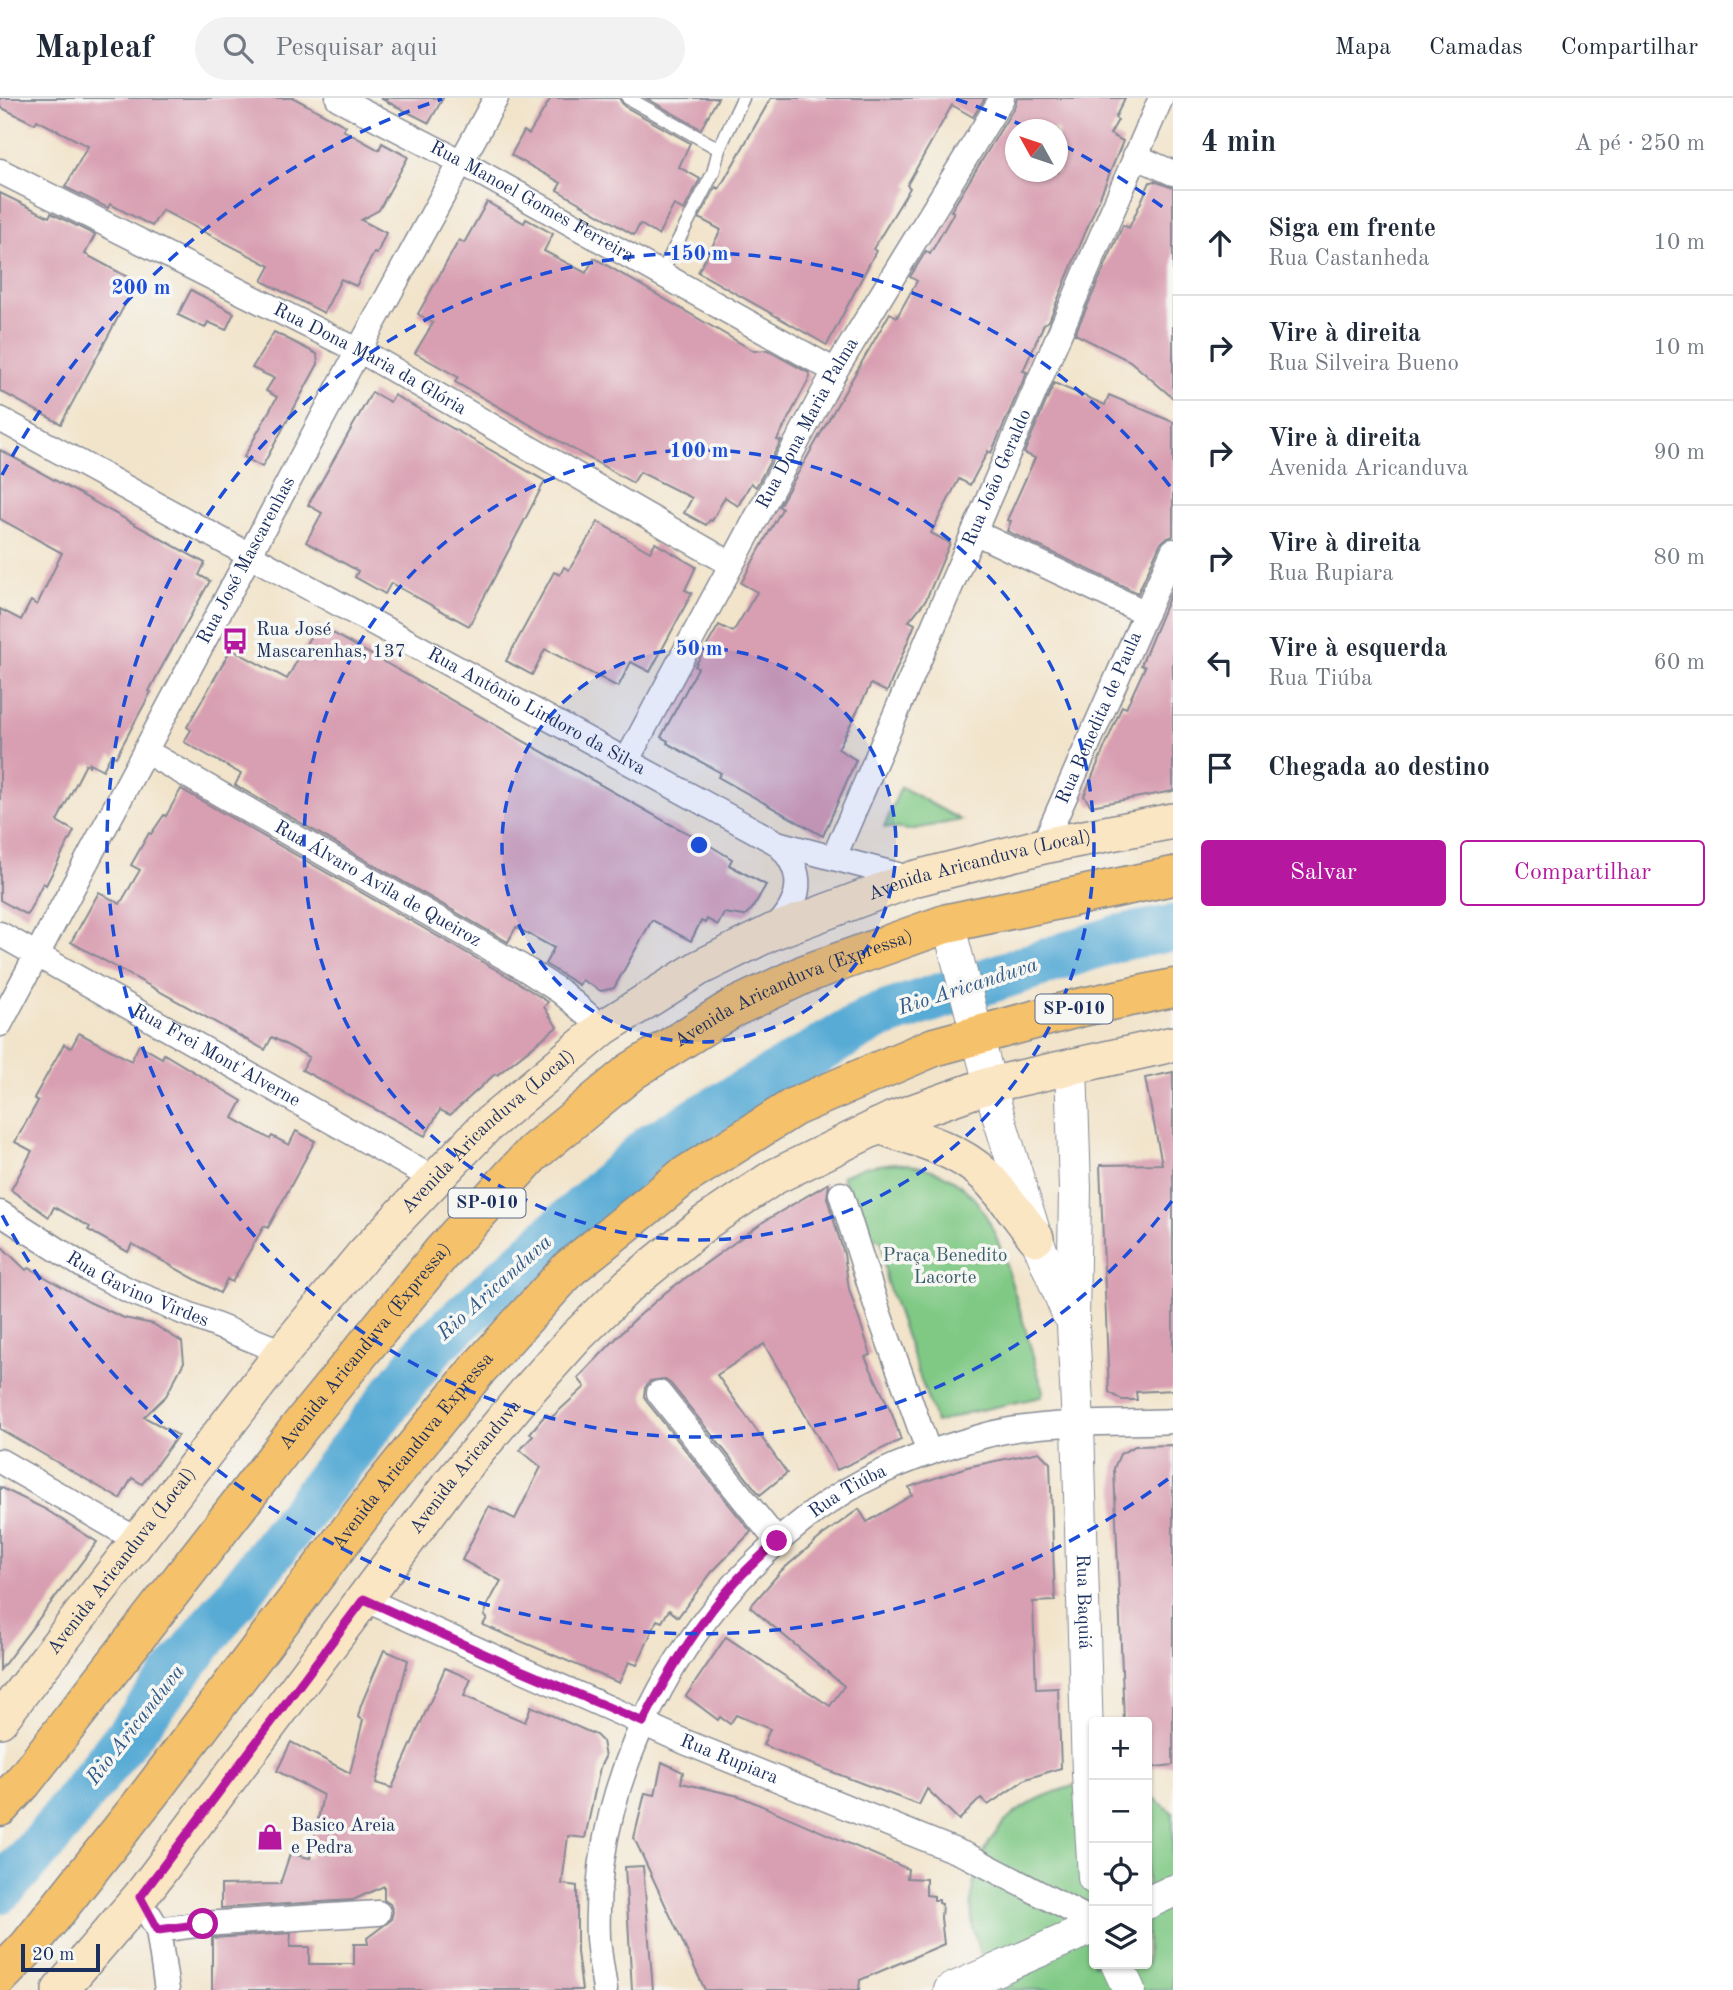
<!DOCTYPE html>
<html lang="pt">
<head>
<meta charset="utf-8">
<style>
	body { margin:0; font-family:"Old Standard TT",serif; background:#f2f2f3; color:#1f2937 }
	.controls { position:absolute; right:21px; bottom:21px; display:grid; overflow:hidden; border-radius:7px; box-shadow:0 2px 5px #0004 }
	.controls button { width:63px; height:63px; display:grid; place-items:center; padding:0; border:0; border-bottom:2px solid #e0e1e3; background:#fff; color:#1f2937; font:35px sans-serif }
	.compass { position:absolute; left:1005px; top:21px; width:63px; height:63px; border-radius:50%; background:#fff; box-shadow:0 2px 5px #0004; rotate:310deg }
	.scale { position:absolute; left:21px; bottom:18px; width:79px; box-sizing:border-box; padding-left:7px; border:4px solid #1b2f5e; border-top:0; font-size:19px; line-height:24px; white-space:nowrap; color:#1b2f5e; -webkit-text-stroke:5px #f6f6f2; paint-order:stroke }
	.stop { position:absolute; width:21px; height:21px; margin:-16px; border:5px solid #b5179e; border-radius:50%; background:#fff }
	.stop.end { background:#b5179e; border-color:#fff; box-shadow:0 2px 7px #0008 }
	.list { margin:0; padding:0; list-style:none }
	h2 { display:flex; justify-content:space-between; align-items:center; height:91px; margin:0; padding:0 28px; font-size:30px }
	h2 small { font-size:23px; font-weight:400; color:#747a83 }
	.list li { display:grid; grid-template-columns:46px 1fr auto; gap:21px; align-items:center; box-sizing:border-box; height:105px; padding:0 28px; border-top:2px solid #e0e1e3 }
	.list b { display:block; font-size:26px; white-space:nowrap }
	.list p { margin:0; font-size:23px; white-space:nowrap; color:#747a83 }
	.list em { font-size:23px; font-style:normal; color:#747a83 }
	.actions { display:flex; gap:14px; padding:21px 28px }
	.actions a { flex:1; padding:16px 0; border:2px solid #b5179e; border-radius:7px; text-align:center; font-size:24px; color:#b5179e }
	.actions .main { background:#b5179e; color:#fff }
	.icon { flex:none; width:38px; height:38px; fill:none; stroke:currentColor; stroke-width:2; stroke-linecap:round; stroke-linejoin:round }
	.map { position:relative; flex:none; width:1173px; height:1892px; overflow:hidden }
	header { display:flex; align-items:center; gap:42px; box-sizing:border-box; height:98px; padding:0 35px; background:#fff; border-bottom:2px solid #e0e1e3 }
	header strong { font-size:33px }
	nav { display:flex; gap:38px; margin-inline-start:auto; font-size:24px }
	.search { width:490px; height:63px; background:#f2f2f3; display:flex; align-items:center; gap:18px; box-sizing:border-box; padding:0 24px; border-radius:38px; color:#747a83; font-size:26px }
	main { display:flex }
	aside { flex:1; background:#fff }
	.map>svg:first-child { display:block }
	.green { fill:#80c985; stroke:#4e7c72; stroke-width:2 }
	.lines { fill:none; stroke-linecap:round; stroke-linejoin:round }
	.river { stroke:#59abd5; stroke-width:47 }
	.building { fill:#d89eb1; fill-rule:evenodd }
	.service-casing { stroke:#868a94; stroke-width:15 }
	.minor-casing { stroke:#868a94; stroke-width:27 }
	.tertiary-casing { stroke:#868a94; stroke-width:34 }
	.secondary-casing { stroke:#868a94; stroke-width:38 }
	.trunk-casing { stroke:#868a94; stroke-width:41 }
	.service { stroke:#fff; stroke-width:12 }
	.minor { stroke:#fff; stroke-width:24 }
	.tertiary { stroke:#fff; stroke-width:32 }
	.secondary { stroke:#fbe6c4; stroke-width:35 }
	.trunk { stroke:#f5c16b; stroke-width:38 }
	.route { stroke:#b5179e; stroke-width:9 }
	.ring { fill:none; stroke:#1d4ed8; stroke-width:3.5; stroke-dasharray:12 9 }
	.labels { text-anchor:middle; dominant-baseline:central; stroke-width:7; stroke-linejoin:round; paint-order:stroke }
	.shield { fill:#f6f6f2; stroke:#5d6b8a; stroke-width:2 }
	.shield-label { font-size:18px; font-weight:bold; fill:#1b2f5e }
	.street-label { font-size:19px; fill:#1b2f5e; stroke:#f6f6f2 }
	.poi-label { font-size:19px; fill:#1b2f5e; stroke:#f6f6f2; text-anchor:start }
	.park-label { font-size:19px; fill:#395d6a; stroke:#f6f6f2 }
	.water-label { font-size:21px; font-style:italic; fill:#315a88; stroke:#f6f6f2 }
	.centre { fill:#1d4ed8; stroke:#f6f6f2; stroke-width:3.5 }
	.ring-label { font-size:21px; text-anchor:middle; font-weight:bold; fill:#1d4ed8; stroke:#f6f6f2; stroke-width:7; stroke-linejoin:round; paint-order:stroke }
</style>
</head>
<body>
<header>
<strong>Mapleaf</strong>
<div class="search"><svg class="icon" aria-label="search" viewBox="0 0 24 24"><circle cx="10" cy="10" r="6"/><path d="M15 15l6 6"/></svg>Pesquisar aqui</div>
<nav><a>Mapa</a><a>Camadas</a><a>Compartilhar</a></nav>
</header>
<main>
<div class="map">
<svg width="1173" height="1892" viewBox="0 0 1173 1892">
	<rect width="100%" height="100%" fill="#f6f6f2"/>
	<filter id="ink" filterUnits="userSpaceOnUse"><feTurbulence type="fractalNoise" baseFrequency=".0143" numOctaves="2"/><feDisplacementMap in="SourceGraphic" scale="14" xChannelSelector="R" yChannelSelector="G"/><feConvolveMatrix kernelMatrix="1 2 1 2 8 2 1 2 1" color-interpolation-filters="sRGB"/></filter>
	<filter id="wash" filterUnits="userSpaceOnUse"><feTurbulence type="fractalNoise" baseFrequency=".00686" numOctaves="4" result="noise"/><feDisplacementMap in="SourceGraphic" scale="28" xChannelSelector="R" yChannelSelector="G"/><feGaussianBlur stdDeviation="1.57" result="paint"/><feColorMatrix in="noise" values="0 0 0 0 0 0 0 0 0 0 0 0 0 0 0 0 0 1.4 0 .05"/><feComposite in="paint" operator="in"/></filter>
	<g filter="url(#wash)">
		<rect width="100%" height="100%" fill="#f2e4cb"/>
		<g class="green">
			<polygon points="901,689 961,722 909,732 884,729"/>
			<path d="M894,1065c82,5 99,57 119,125 11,34 20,69 30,103l-2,6 -74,16 -31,10 -50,-143 -4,-39 -19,-8 -21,-57 22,-9z"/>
			<path d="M1076,1687h18v179h53v-168l8,3 18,14v177h-170c-42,-47 -43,-121 2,-168 20,-20 45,-29 71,-37z"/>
		</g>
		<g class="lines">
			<polyline class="river" points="0,1792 48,1740 432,1248 651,1049 874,920 1118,840 1173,830"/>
		</g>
		<g id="blocks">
			<g class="building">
				<polygon points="0,0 294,0 346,28 343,32 379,52 382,45 408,59 379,112 361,122 386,135 377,156 374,155 356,188 341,181 324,215 262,183 270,168 162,112 152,128 110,106 108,110 65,89 88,48 37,22 35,26 0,9"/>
				<polygon points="380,0 443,0 429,25"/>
				<polygon points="551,0 619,0 624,8 690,45 679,69 700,81 684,112 674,107 658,137 640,126 634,137 557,92 561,85 511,57 524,33 529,36"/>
				<polygon points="646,0 718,0 701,31"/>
				<polygon points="771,0 985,0 973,19 952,7 907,87 910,90 873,151 876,153 827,247 698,174 721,132 699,120 716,89 719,91"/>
				<path d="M1017,0h108l-10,20 3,2 -8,14 13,7 -74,180 -5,3 -21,47 4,1 -30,68 -6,13 -3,-2 -18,34 -11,-6 -28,54 19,10 -24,57 -17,21 6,3 -28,68 -16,-8 -33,65 18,11 -33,76 -105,-59 3,-4 -54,-30 1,-2 -7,-4 37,-69 -3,-2 24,-41 14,7 24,-40 -16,-9 41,-74 -3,-3 111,-193 7,4 20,-36 -7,-4 16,-26 4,3 24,-42 -3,-1 64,-105zM1016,32h42v42h-42z"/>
				<polygon points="1154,83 1173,90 1173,300 1130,263 1075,236 1123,127 1129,130 1150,84"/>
				<polygon points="0,95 49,119 51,115 95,137 85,156 137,184 61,326 0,293"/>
				<polygon points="487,104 524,125 526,121 553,136 544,153 586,175 594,160 754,253 767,252 809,275 810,279 777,342 781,343 756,389 751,385 738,408 725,399 712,423 710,422 706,427 684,415 692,400 640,374 633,385 455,284 458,279 415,255 433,225 418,216 459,142 464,145"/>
				<polygon points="191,192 234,215 226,232 208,224 205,230 178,217"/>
				<polygon points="274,234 317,256 318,266 262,369 244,359 277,299 266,293 274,280 252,270"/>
				<polygon points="1054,285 1105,307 1109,297 1173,324 1173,438 1165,441 1160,446 1138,495 1007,433 1011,423 1007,422 1035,360 1024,355"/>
				<polygon points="372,294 390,304 394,297 545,383 469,528 391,485 385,496 355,479 358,473 306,444 322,415 308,407"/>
				<polygon points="0,352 205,465 199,477 210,483 159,574 149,593 151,594 116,659 111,657 103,672 90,665 89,668 86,666 57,723 74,733 46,787 43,785 27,817 0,802 0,511 21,522 31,503 37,507 62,455 0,421"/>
				<polygon points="598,424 650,454 655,445 696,469 685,492 692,495 650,574 631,564 618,589 545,551 532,577 506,563 554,474 560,477 564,469 569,472"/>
				<polygon points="1173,490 1173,693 1091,708 1084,698 1122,608 1126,610 1145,569 1141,567"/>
				<polygon points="317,526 668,725 701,742 732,761 729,767 766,787 752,811 744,818 724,815 718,827 707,821 705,825 701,823 691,843 652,822 614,890 601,893 582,882 579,887 545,866 554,850 516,829 508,844 235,687 241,676 184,644 191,632 187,629 231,551 287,581"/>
				<polygon points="181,691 514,882 548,904 544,909 557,929 497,977 495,976 450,1017 440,1012 425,1038 302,972 309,959 272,939 265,952 71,844 99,794 120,806 140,772 131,767 149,735 151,736 164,717 166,718"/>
				<polygon points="79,935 131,963 139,947 162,960 164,956 242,1003 233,1020 270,1041 272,1038 289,1047 296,1033 315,1043 268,1130 264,1128 232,1184 227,1181 220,1195 132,1146 128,1154 88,1132 90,1129 54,1109 49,1119 11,1092 32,1053 15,1044 38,1003 34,1000 64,946 71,950"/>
				<polygon points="1173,974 1173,1292 1136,1294 1137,1302 1122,1302 1109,1294 1100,1067 1162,1066 1145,980"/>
				<polygon points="829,1085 827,1100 844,1156 849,1191 871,1257 865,1259 892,1316 901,1342 837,1372 764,1246 717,1277 787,1375 760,1397 671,1286 664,1281 650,1283 645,1290 644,1298 647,1304 751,1434 712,1474 678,1519 669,1512 662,1524 657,1522 637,1567 629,1564 619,1585 483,1527 487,1520 484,1518 488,1506 501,1483 462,1462 489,1408 515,1421 541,1369 520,1352 533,1338 530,1335 546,1316 551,1320 585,1289 578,1280 631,1225 666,1194 763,1124"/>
				<polygon points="0,1147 26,1172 29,1170 89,1204 124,1220 153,1226 182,1244 184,1264 166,1298 144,1319 178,1337 142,1386 132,1380 120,1401 0,1331"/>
				<polygon points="1173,1347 1173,1667 1147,1670 1147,1624 1124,1624 1114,1370 1120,1356 1135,1348"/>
				<polygon points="1039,1354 1050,1365 1055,1503 1033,1504 1036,1591 1058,1590 1061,1670 1026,1681 988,1707 981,1700 959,1722 927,1691 919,1707 793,1659 763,1647 770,1631 736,1617 730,1626 720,1619 718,1622 686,1598 726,1539 830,1608 844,1588 750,1509 781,1473 823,1437 859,1411 867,1424 912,1397 909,1389 967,1369"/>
				<polygon points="0,1389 45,1411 97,1444 0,1572"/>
				<polygon points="384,1552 408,1562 376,1685 392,1690 445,1570 471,1581 464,1598 525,1624 531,1608 596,1637 602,1643 605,1659 600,1669 585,1740 568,1738 562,1786 577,1788 577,1854 582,1892 212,1892 212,1840 291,1835 290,1849 309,1849 309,1866 354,1866 354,1846 368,1846 367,1840 391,1822 393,1813 390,1806 384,1802 384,1788 353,1802 221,1810 221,1787 280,1786 290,1756 310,1760 323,1697 277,1673 291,1644 350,1675 363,1622 358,1619 361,1607"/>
				<polygon points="662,1664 683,1674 681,1685 739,1698 908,1771 907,1780 926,1781 926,1797 934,1798 934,1802 939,1802 939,1805 942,1806 941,1820 944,1846 860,1882 859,1892 705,1892 634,1740 645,1695 655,1697"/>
				<polygon points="643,1768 653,1892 632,1892 625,1769"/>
			</g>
		</g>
	</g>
	<g filter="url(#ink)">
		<use href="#blocks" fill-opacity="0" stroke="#868a94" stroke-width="2"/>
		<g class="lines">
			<g class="service-casing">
				<g id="service">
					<polyline points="628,0 719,51"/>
					<polyline points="661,176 713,75 719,51 743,0"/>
				</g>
			</g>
			<g class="minor-casing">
				<g id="minor">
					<path id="s1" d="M338,0l125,65 372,208"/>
					<polyline points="1135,58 1173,75"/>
					<path id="s2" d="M0,73l373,187 358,206"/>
					<path id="s3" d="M0,321l777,424 136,36"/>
					<polyline points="974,434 1146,515"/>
					<path id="s4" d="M145,653l377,216 39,25 42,36"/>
					<path id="s5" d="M627,662l208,-389 167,-273"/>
					<path id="s6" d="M1043,748l130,-295"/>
					<path id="s7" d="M834,759l327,-759"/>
					<path d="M774,832c28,-29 33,-58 3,-87"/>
					<path id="s8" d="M0,836l434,245"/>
					<path id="s9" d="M0,926l358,-673 138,-253"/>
					<polyline points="841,1096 879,1216 929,1355"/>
					<path id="s10" d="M0,1115l91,58 39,20 153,61"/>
					<polyline points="659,1295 777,1443"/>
					<polyline points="0,1363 137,1442"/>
					<path id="s11" d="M364,1501l321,143 283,114 126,66"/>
					<polyline points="150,1818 158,1832 167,1892"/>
					<polyline points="158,1832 203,1826 378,1815"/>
					<path id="s12" d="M605,1892c-2,-17 -6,-35 -7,-52 -7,-171 95,-346 235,-439 45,-30 99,-49 150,-63 57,-16 131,-12 190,-15"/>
				</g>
			</g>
			<g class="tertiary-casing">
				<g id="tertiary">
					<polyline points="948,825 997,1013 1036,1140 1068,1216"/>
					<path id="s13" d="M1071,967l4,124 -2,136 5,100 10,348 6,105"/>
					<polyline points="1147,1805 1173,1793"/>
					<polyline points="1117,1866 1129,1892"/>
					<polyline points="950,1892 1094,1829"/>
				</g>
			</g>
			<g class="secondary-casing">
				<g id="secondary">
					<path d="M878,1028c37,12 78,22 107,49 19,19 35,43 51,63"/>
					<path id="s14" d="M0,1622l283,-368 81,-98 121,-127 118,-99 96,-60 73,-36 141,-53 130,-33 130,-25"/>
					<path id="s15" d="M60,1892l80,-93 310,-413 74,-89 52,-58 53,-52 77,-63 68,-45 119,-58 96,-34 184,-41"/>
				</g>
			</g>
			<g class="trunk-casing">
				<g id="trunk">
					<path id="s16" d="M0,1709l23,-25 283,-363 137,-168 90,-98 99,-82 99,-62 74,-35 143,-51 225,-47"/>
					<path id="s17" d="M0,1878l28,-29 122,-154 231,-304 97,-120 92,-101 113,-91 111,-70 140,-60 144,-39 95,-20"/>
				</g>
			</g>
			<use href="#service" class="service"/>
			<use href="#minor" class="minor"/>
			<use href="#tertiary" class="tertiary"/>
			<use href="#secondary" class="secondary"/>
			<use href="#trunk" class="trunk"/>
		</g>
	</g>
	<g class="lines" filter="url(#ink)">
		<path class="route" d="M203,1826l-45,6 -18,-33 224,-298 147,67 132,56c25,-49 55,-99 92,-140 13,-14 28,-28 42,-41"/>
	</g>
	<circle cx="699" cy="747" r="197" fill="#1d4ed8" fill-opacity=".12"/>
	<g class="ring">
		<circle cx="699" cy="747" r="197"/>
		<circle cx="699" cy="747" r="395"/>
		<path d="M1172 1103A592 592 0 1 1 1172 391"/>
		<path d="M1168 1381A789 789 0 0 1 2 1117M2 377A789 789 0 0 1 442 1M956 1A789 789 0 0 1 1026 29M1063 47A789 789 0 0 1 1168 113"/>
	</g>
	<defs>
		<g id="bus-bare" transform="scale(2.1)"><path d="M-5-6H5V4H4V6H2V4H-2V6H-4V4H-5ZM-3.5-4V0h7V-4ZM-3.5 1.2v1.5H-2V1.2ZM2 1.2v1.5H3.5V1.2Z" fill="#b5179e" stroke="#f6f6f2" stroke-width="2.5" paint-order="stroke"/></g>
		<g id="shop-bare" transform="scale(2.1)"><path d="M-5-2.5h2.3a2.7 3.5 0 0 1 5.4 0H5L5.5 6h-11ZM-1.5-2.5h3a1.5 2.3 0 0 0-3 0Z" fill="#b5179e" stroke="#f6f6f2" stroke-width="2.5" paint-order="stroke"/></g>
	</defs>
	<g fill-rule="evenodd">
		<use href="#bus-bare" x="235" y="543"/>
		<use href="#shop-bare" x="270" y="1739"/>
	</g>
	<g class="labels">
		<g class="shield">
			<rect x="1035.5" y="896.5" width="77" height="29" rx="5"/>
			<rect x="448.5" y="1090.5" width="77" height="29" rx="5"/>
		</g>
		<g class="shield-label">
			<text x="1074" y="911">SP-010</text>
			<text x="487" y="1105">SP-010</text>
		</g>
		<g class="street-label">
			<text stroke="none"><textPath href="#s1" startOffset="220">Rua Manoel Gomes Ferreira</textPath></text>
			<text stroke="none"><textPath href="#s2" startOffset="415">Rua Dona Maria da Glória</textPath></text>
			<text stroke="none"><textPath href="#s5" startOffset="382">Rua Dona Maria Palma</textPath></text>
			<text stroke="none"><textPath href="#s7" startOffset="413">Rua João Geraldo</textPath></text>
			<text stroke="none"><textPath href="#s9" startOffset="525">Rua José Mascarenhas</textPath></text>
			<text stroke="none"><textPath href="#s3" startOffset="611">Rua Antônio Lindoro da Silva</textPath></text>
			<text stroke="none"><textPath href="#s6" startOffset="140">Rua Benedita de Paula</textPath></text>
			<text stroke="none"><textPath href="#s14" startOffset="1334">Avenida Aricanduva (Local)</textPath></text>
			<text stroke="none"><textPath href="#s4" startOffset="268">Rua Álvaro Avila de Queiroz</textPath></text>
			<text stroke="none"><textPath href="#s16" startOffset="1155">Avenida Aricanduva (Expressa)</textPath></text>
			<text stroke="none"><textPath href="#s8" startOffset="248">Rua Frei Mont'Alverne</textPath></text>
			<text stroke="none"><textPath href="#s14" startOffset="766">Avenida Aricanduva (Local)</textPath></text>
			<text stroke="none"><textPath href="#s10" startOffset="158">Rua Gavino Virdes</textPath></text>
			<text stroke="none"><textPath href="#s16" startOffset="588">Avenida Aricanduva (Expressa)</textPath></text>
			<text stroke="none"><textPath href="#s17" startOffset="668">Avenida Aricanduva Expressa</textPath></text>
			<text stroke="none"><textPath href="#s15" startOffset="662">Avenida Aricanduva</textPath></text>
			<text stroke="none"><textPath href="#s12" startOffset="588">Rua Tiúba</textPath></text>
			<text stroke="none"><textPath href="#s14" startOffset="200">Avenida Aricanduva (Local)</textPath></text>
			<text stroke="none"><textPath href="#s13" startOffset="537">Rua Baquiá</textPath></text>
			<text stroke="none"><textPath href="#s11" startOffset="399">Rua Rupiara</textPath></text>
		</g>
		<g class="poi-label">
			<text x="256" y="532">Rua José<tspan x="256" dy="22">Mascarenhas, 137</tspan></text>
			<text x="291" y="1728">Basico Areia<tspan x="291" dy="22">e Pedra</tspan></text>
		</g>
		<g class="park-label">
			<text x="945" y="1158">Praça Benedito<tspan x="945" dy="22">Lacorte</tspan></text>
		</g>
		<g class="water-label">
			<text transform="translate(968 889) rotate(-18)">Rio Aricanduva</text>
			<text transform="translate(495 1190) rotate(-42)">Rio Aricanduva</text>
			<text transform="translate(136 1627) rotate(-52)">Rio Aricanduva</text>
		</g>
	</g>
	<circle cx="699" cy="747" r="10" class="centre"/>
	<g class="ring-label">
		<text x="699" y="162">150 m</text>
		<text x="141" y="196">200 m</text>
		<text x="699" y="359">100 m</text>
		<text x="699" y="557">50 m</text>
	</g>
</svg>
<div class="controls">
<button>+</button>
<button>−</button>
<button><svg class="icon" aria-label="locate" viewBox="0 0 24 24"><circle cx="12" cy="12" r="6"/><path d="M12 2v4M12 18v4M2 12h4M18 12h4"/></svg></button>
<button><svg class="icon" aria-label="layers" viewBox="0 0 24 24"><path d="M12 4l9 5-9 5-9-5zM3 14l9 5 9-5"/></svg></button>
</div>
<svg class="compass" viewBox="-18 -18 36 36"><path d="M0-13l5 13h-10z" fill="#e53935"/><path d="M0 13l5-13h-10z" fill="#747a83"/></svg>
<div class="scale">20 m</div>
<div class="stop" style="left:203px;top:1826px"></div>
<div class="stop end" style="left:777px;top:1443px"></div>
</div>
<aside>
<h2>4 min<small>A pé · 250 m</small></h2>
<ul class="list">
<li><svg class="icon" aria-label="ahead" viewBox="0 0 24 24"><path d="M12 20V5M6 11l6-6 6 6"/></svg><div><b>Siga em frente</b><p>Rua Castanheda</p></div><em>10 m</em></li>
<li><svg class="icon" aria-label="right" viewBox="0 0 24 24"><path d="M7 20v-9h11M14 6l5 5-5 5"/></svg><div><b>Vire à direita</b><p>Rua Silveira Bueno</p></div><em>10 m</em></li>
<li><svg class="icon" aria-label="right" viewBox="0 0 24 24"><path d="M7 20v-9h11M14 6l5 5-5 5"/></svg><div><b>Vire à direita</b><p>Avenida Aricanduva</p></div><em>90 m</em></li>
<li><svg class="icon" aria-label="right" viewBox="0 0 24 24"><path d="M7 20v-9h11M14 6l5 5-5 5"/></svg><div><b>Vire à direita</b><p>Rua Rupiara</p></div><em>80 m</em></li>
<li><svg class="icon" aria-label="left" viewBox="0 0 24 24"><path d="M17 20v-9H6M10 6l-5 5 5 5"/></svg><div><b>Vire à esquerda</b><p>Rua Tiúba</p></div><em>60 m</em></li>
<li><svg class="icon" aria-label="arrive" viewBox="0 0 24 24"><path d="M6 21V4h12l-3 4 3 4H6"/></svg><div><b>Chegada ao destino</b></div></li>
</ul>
<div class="actions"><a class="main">Salvar</a><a>Compartilhar</a></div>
</aside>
</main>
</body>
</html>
